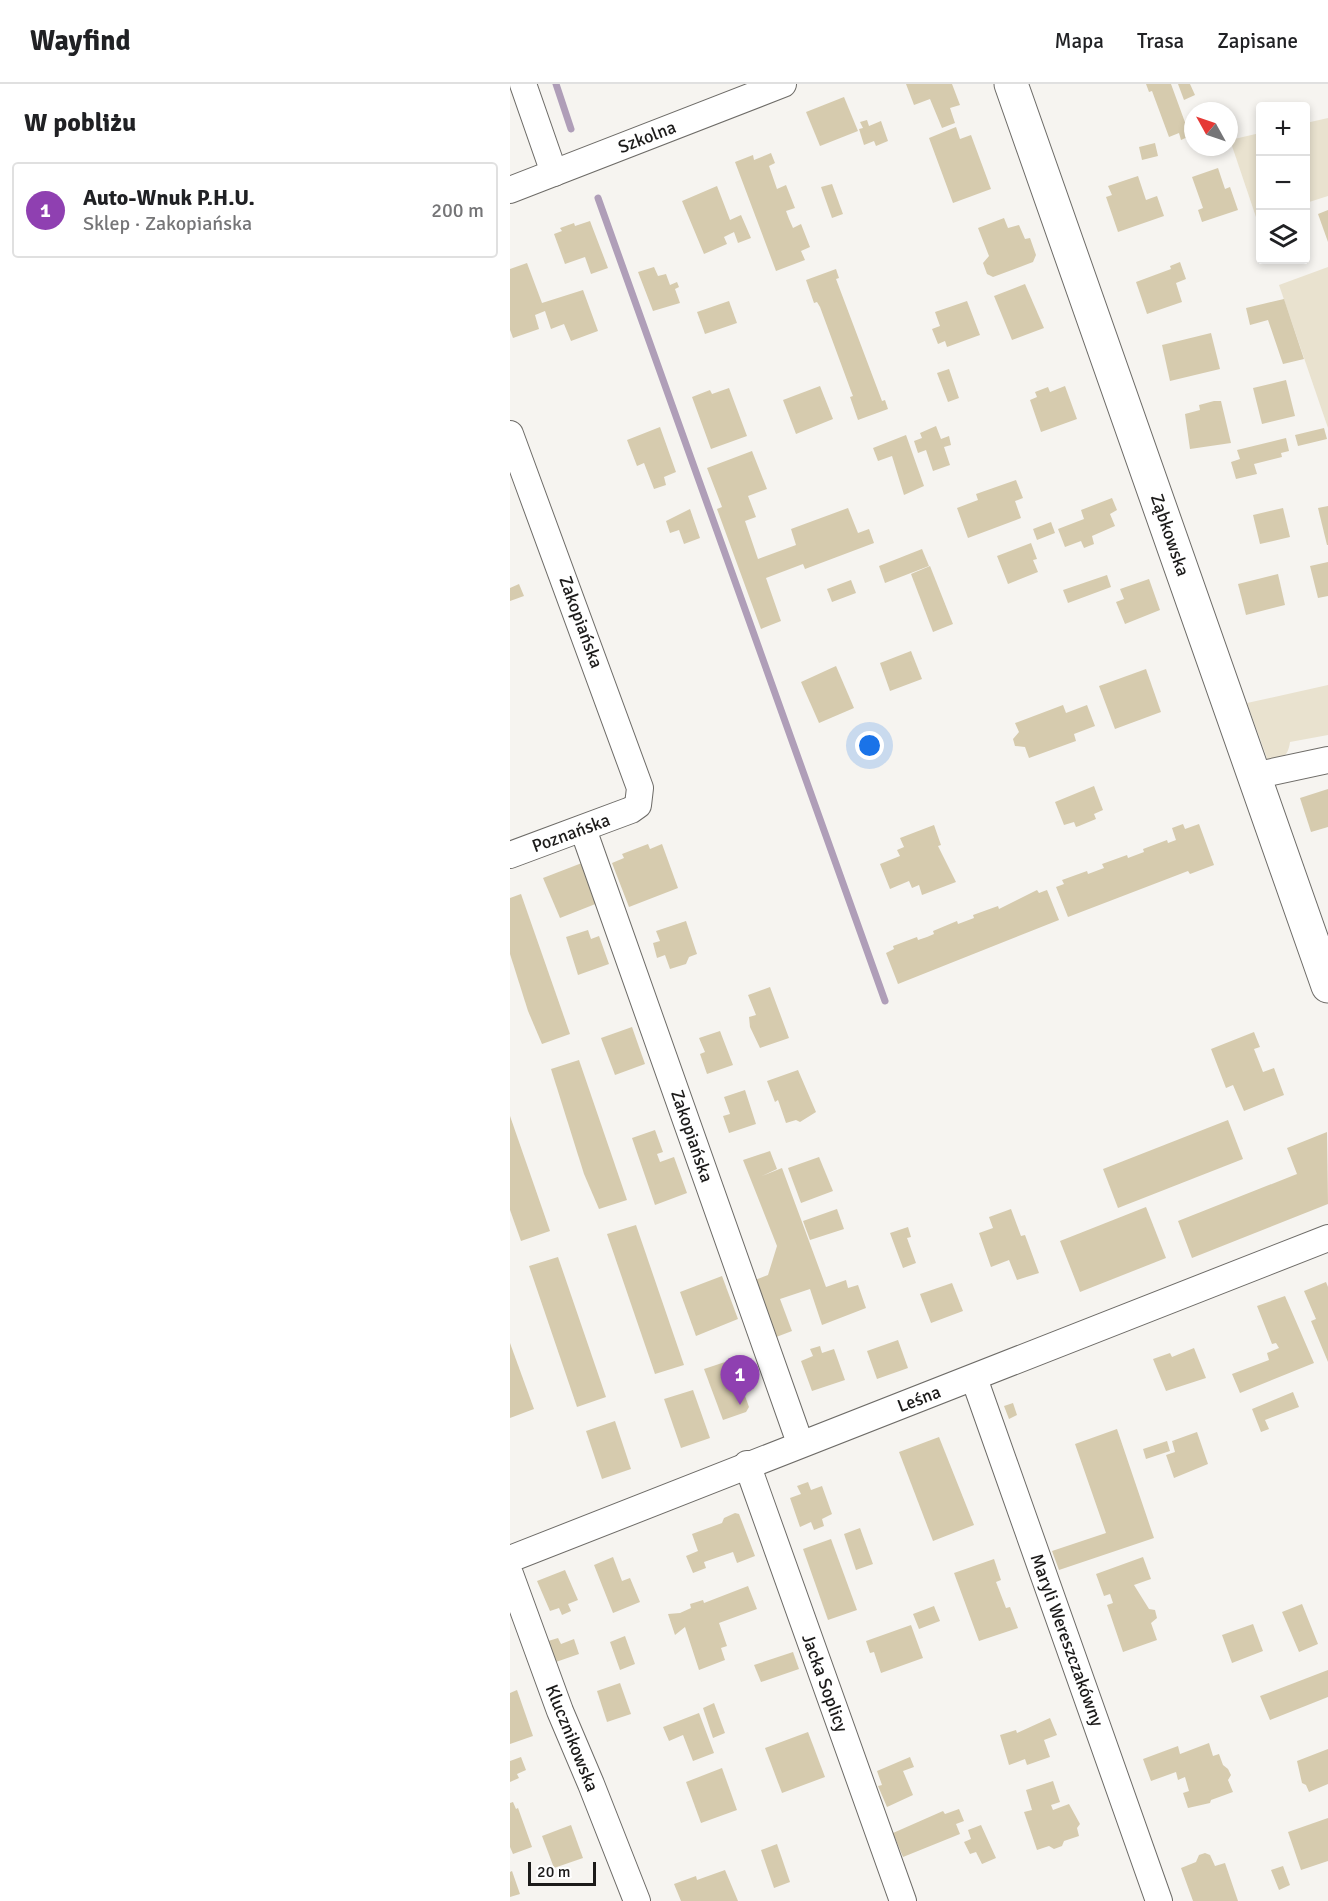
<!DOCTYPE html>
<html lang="pl">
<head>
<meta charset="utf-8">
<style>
	body { margin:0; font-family:Signika,sans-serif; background:#f6f6f6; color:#202124 }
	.controls { position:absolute; right:18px; top:18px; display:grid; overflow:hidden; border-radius:6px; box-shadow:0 3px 9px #0003 }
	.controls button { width:54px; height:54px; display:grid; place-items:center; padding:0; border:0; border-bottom:2px solid #e0e0e0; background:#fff; color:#202124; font:30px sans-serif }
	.compass { position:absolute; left:674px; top:18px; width:54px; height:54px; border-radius:50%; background:#fff; box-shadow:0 3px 9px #0003; rotate:310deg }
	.scale { position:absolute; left:18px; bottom:15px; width:68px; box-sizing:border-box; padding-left:6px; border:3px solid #1c1b1a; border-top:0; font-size:16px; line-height:21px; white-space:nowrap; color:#1c1b1a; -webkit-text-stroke:4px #fff; paint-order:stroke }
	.you { position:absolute; left:360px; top:662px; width:21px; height:21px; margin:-15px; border:4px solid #fff; border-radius:50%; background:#1a73e8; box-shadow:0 0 0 9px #1a73e833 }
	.badge { display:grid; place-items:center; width:39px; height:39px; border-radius:50%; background:#8f40b1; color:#fff; font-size:20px; font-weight:700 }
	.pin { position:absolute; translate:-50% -50px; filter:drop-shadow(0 2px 3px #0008) }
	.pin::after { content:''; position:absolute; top:32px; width:21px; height:18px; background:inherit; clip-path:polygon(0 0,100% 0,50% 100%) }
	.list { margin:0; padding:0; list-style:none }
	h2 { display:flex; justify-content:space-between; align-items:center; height:78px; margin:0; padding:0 24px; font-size:26px }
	h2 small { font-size:20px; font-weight:400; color:#757577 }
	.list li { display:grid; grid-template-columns:39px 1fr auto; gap:18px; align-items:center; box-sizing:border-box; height:96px; margin:0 12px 12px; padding:0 12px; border:2px solid #e0e0e0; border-radius:6px }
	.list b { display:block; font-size:22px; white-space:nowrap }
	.list p { margin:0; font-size:20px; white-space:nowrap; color:#757577 }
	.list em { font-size:20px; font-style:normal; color:#757577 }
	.icon { flex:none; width:33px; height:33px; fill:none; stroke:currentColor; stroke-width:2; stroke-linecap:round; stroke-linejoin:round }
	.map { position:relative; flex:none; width:818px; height:1817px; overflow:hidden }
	header { display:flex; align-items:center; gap:36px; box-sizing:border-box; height:84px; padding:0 30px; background:#fff; border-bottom:2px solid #e0e0e0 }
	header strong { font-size:28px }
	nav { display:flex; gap:33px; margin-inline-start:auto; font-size:21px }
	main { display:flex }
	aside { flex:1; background:#fff }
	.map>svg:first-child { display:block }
	.green { fill:#e9e2cf }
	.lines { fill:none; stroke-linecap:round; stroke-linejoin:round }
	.stream { stroke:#af9eb8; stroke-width:7 }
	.building { fill:#d6cbae }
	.street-casing { stroke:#6e6c68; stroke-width:28 }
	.secondary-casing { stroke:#6e6c68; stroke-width:35 }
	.street { stroke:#fff; stroke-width:26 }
	.secondary { stroke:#fff; stroke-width:33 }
	.labels { text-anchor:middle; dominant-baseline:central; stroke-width:4.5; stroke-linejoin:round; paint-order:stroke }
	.street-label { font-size:18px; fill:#1c1b1a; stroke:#fff }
</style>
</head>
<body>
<header>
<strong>Wayfind</strong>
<nav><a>Mapa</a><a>Trasa</a><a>Zapisane</a></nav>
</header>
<main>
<aside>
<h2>W pobliżu<small></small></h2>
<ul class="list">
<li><span class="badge">1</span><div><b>Auto-Wnuk P.H.U.</b><p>Sklep · Zakopiańska</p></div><em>200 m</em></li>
</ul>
</aside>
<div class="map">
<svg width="818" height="1817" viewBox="0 0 818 1817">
	<rect width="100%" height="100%" fill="#f6f4f0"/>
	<g class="green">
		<polygon points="818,34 818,112 796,119 796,39"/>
		<polygon points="750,49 750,134 747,136 720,56"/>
		<polygon points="818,183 818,344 769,201"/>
		<path d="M818,601v50l-38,7c-2,15 -8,17 -22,19l-21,-58z"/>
	</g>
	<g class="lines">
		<g class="stream">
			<polyline points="46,0 61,45"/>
			<polyline points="88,114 375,917"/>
		</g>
	</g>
	<g class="building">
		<polygon points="396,0 442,0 450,21 440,24 445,39 432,44 420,15 404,21"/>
		<polygon points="636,0 661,0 680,52 671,56 669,49 659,53 642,7 639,8"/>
		<polygon points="668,0 680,0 685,11 674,16"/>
		<polygon points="334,13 348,47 310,62 296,28"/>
		<polygon points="357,36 359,42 371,37 378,57 366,62 364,57 354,61 349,45 353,44 350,38"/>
		<polygon points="446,43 450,55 461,51 481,105 443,119 419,54"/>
		<polygon points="645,59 648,72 632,76 629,63"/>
		<polygon points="261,69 265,79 259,82 267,105 276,101 285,124 276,127 279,135 283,144 291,140 300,163 291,167 295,176 266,187 225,78 243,71 244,76"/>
		<polygon points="708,84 715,105 720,103 728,126 692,138 688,126 693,124 682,93"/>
		<polygon points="628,92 636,116 647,112 654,132 608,148 596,113 602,111 598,102"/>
		<polygon points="322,100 333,130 322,134 311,103"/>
		<polygon points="207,102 220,136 231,131 241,154 228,159 224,148 214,153 217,160 194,170 172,117"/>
		<polygon points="818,126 818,158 808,130"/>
		<polygon points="494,134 498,144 509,141 515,155 520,154 526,171 523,178 483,193 477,190 473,179 479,172 468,144"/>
		<polygon points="80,137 98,184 81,190 75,173 55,180 44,150 52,147 50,144 64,139 65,142"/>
		<polygon points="670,178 676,195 666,199 672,218 637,230 626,198 661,185 660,182"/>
		<polygon points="17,179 32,219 73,206 88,247 61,257 54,240 41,245 35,227 25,231 29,245 3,254 0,246 0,185"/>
		<polygon points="144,183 148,192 156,190 160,201 167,198 169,203 165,205 170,219 143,227 128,188"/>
		<polygon points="326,185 329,194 326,195 372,317 375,316 378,325 348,336 340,313 343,312 341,307 310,223 307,218 304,219 296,196"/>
		<polygon points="515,200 534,244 502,256 484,212"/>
		<polygon points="774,215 794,275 773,280 758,236 740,241 736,224"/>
		<polygon points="219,217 227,239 195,250 187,228"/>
		<polygon points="457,217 470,251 437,263 435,257 428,260 422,245 430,242 425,228"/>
		<polygon points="701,249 710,285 660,297 652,261"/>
		<polygon points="439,285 449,314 438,318 427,289"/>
		<polygon points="776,296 785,332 752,340 743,304"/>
		<polygon points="310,302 323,335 286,350 273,316"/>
		<polygon points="555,302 567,335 531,348 520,316 527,313 525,308 538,303 540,308"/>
		<polygon points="219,304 237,352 201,365 182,313 200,306 202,310"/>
		<polygon points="704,317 711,317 721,359 680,365 675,330 690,326 689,321"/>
		<polygon points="426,342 431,355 439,352 441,361 434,363 440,381 423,387 416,366 408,369 404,357 412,354 410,349"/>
		<polygon points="150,343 166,388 154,393 156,401 144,405 134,379 127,382 117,356"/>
		<polygon points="814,344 817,355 788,362 785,351"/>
		<polygon points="396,351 414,402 394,411 382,372 368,377 363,364"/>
		<polygon points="776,354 779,367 771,369 772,373 744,380 747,390 726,395 721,378 730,375 727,366"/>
		<polygon points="242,367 257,405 238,412 246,433 235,437 248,475 286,461 281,445 338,424 348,449 359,445 364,459 295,485 293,480 256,494 271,537 251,545 207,425 212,423 197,384"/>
		<polygon points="506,396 513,414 505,417 511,434 458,454 447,424 468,416 466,410"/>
		<polygon points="602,414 607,426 600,430 605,442 582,452 584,460 574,464 571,457 555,463 548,445 574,435 571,426"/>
		<polygon points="818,422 818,461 817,461 808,424"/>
		<polygon points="773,424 780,453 750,460 743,431"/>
		<polygon points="180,425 190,454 174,460 169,446 160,449 156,437"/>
		<polygon points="541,438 545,449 527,456 523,445"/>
		<polygon points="521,459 527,475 523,476 528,488 498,500 487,472"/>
		<polygon points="412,465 419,482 375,499 369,482"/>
		<polygon points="818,478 818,512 808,514 800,482"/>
		<polygon points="420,482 443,540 423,548 401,490"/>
		<polygon points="768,490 775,521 736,531 728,500"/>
		<polygon points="597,491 601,503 558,519 553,506"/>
		<polygon points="639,495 650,526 615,540 606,518 614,515 610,505"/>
		<polygon points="341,496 346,509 322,518 317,505"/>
		<polygon points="9,500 14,512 0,517 0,504"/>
		<polygon points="401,567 412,595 380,607 370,579"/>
		<polygon points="326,582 344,624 309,639 291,598"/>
		<polygon points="636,585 651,628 605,645 589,602"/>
		<polygon points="553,621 556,629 577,621 585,642 564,650 566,657 519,674 515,663 505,662 503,655 509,648 505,639"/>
		<polygon points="584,702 593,726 584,730 586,735 569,742 566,743 564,738 554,741 545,718"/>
		<polygon points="818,705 818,743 801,748 790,714"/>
		<polygon points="673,740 675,745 689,740 704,781 680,790 678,787 558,833 546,803 554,800 552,796 577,787 578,790 594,784 592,780 617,771 618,774 634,768 633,765 657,756 658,759 666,756 662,744"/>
		<polygon points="424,741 431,761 428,762 446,798 412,811 409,801 402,804 399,797 380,805 370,780 390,772 387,766 394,763 390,754"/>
		<polygon points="138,760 140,765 152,760 168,804 119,823 102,779 114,774 112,770"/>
		<polygon points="77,777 93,817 50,834 33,794"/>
		<polygon points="527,806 529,809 537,806 549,836 388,900 376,869 384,865 383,862 407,853 408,856 417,853 424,850 423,847 447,837 448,840 464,834 463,831 488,822 489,825"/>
		<polygon points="11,810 60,950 32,960 18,927 0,870 0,814"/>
		<polygon points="176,837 187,870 179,873 176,880 160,885 155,871 147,874 143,859 150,857 146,847"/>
		<polygon points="78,846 81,855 89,852 99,880 68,891 56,853"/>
		<polygon points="260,903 279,954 250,964 240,943 239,933 246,931 238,911"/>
		<polygon points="122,943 135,980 105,991 91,954"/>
		<polygon points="210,947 223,981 197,990 190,970 195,968 189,954"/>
		<polygon points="744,948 750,963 744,965 753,988 764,984 774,1011 734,1027 723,1001 716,1004 701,965"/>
		<polygon points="69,976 117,1116 89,1125 74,1090 41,985"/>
		<polygon points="288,986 306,1028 290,1038 286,1036 276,1039 268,1016 265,1018 257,997"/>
		<polygon points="235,1006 246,1040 219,1049 213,1032 220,1030 214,1013"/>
		<polygon points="0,1032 40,1147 11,1157 0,1126"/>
		<polygon points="718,1036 733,1075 608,1124 593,1085"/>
		<polygon points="145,1046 153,1068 147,1070 150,1078 164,1073 177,1109 145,1121 122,1054"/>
		<polygon points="817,1048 818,1120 682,1174 668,1137 787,1090 777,1064"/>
		<polygon points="260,1067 267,1085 252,1092 272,1084 316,1203 336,1196 338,1204 348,1201 356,1224 312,1241 300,1205 270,1215 282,1247 261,1255 240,1198 258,1191 267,1162 233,1076"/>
		<polygon points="309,1073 323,1107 291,1119 278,1084"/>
		<polygon points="636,1123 656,1174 570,1208 550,1157"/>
		<polygon points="327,1125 334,1145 300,1156 293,1137"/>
		<polygon points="501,1125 511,1152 515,1151 529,1189 507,1196 499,1176 481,1183 469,1149 483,1144 479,1133"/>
		<polygon points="126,1141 174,1281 145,1290 97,1150"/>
		<polygon points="398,1143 401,1153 397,1154 406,1179 393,1184 380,1149"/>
		<polygon points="48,1173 96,1313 67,1323 19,1182"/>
		<polygon points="212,1192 228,1235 186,1252 170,1208"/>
		<polygon points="816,1198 818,1203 818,1278 801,1237 806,1235 794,1207"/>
		<polygon points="442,1199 453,1227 421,1239 410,1210"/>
		<polygon points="775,1212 804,1279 730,1309 722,1290 759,1276 757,1269 769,1264 766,1259 762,1260 747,1222"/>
		<polygon points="388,1256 398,1284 367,1295 357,1267"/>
		<polygon points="0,1259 24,1325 0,1334"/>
		<polygon points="310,1262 312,1269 324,1265 335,1296 302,1307 291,1277 303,1272 300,1265"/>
		<polygon points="684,1264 696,1294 656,1307 643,1275 660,1269 662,1273"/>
		<polygon points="218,1277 223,1279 239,1323 236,1328 213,1336 194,1285"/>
		<polygon points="183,1306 200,1354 171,1364 154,1315"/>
		<polygon points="783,1308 789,1323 755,1336 759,1345 751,1348 742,1325"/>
		<polygon points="503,1319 507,1331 499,1335 494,1322"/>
		<polygon points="105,1337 121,1385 92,1395 76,1347"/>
		<polygon points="607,1345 644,1454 549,1486 542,1467 596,1449 565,1360"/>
		<polygon points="687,1348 698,1380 664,1394 656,1371 665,1368 662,1357"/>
		<polygon points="429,1353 464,1441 423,1457 389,1368"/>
		<polygon points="657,1357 660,1367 636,1375 633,1365"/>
		<polygon points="298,1398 301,1406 312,1402 322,1430 312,1435 314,1442 304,1446 301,1438 290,1443 280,1414 291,1410 287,1402"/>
		<polygon points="225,1429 229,1430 245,1472 227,1479 223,1468 194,1478 196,1484 183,1489 176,1472 188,1467 182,1450 212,1439 214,1434"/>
		<polygon points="350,1444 363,1480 346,1486 334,1450"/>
		<polygon points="321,1455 347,1526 318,1536 293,1465"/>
		<polygon points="103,1473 112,1497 120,1494 130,1518 103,1529 84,1481"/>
		<polygon points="633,1473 641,1495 624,1501 639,1525 645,1526 647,1534 641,1539 647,1556 613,1568 597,1521 603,1519 600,1510 594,1512 586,1490"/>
		<polygon points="484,1475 491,1496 486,1498 496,1524 500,1523 508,1544 469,1557 444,1489"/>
		<polygon points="55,1486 68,1516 58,1520 61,1527 52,1531 49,1524 40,1527 27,1497"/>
		<polygon points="238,1502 247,1525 209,1539 217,1562 211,1564 215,1576 189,1586 175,1543 165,1551 158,1530 170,1529 181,1524 180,1520 193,1516 194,1519"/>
		<polygon points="792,1520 808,1560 789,1568 772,1528"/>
		<polygon points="424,1522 430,1537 409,1545 403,1530"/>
		<polygon points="743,1540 753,1567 722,1579 712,1551"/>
		<polygon points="401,1541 413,1574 371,1589 364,1568 360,1569 356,1557"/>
		<polygon points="115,1552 125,1580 110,1586 100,1558"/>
		<polygon points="48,1554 51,1560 64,1555 69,1570 43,1579 35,1558"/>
		<polygon points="283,1568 289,1585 251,1598 244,1581"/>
		<polygon points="818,1586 818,1613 760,1636 750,1612"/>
		<polygon points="110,1599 121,1630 97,1638 87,1607"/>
		<polygon points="7,1606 23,1652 0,1660 0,1609"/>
		<polygon points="204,1619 215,1649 203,1654 193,1624"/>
		<polygon points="189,1629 204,1669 183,1677 173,1651 159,1657 153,1643"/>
		<polygon points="540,1634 547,1651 534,1656 540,1673 517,1681 515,1675 499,1681 490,1651 506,1646 507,1649"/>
		<polygon points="298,1648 315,1693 272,1709 255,1664"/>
		<polygon points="699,1659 703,1672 709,1670 713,1681 718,1685 721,1691 718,1696 723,1708 701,1716 700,1719 678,1724 673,1709 679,1707 675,1693 668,1696 666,1688 641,1697 633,1675 668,1662 670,1670"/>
		<polygon points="818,1665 818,1700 799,1708 796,1701 792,1699 787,1677"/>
		<polygon points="11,1673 16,1686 7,1690 9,1694 0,1698 0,1677"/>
		<polygon points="400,1673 404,1683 393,1687 403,1711 377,1723 368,1702 372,1701 367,1687"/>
		<polygon points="212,1684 227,1726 191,1739 176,1698"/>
		<polygon points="543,1697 550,1718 541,1721 543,1726 559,1720 570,1740 567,1744 569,1752 554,1757 552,1762 544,1765 539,1762 527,1766 514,1728 522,1726 516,1706"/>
		<polygon points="3,1718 6,1725 8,1724 22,1763 3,1770 0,1763 0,1719"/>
		<polygon points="449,1725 454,1737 446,1740 450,1750 393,1773 383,1749 433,1727 435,1730"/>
		<polygon points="818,1734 818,1777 791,1786 778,1748"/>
		<polygon points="61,1741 73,1774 44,1784 32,1752"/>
		<polygon points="471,1741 486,1774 472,1780 466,1768 460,1770 454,1758 461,1755 458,1746"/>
		<polygon points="267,1760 280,1798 264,1804 251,1766"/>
		<polygon points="695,1769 700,1771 705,1782 715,1779 728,1817 683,1817 671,1784 686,1778 689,1771"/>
		<polygon points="773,1782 780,1801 769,1806 761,1786"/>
		<polygon points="215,1786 228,1817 171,1817 164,1800 186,1792 187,1796"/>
		<polygon points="2,1787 10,1810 0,1813 0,1788"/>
	</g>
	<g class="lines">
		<g class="street-casing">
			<g id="street">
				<polyline points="13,0 44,89"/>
				<polyline points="0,106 273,0"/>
				<polyline points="0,350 130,704 128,721 121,726 0,771"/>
				<polyline points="743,692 818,676"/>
				<polyline points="73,745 290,1359"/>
				<polyline points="464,1294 649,1817"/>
				<polyline points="237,1380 393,1817"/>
				<polyline points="0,1475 818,1154"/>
				<polyline points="0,1490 50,1627 81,1700 127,1817"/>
			</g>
		</g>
		<g class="secondary-casing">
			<polyline id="secondary" points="501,0 818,902"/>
		</g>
		<use href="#street" class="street"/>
		<use href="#secondary" class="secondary"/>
	</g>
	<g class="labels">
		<g class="street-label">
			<text transform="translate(137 53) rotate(-21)">Szkolna</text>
			<text transform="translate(660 451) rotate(71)">Ząbkowska</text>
			<text transform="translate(71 538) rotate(70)">Zakopiańska</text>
			<text transform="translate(61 749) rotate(-20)">Poznańska</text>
			<text transform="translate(182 1052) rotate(71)">Zakopiańska</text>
			<text transform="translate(409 1315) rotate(-21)">Leśna</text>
			<text transform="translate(557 1556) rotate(70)">Maryli Wereszczakówny</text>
			<text transform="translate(315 1599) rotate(70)">Jacka Soplicy</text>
			<text transform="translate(62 1654) rotate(68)">Klucznikowska</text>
		</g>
	</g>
</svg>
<div class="controls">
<button>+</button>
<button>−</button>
<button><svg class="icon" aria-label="layers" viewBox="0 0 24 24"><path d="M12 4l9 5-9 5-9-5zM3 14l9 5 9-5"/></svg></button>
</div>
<svg class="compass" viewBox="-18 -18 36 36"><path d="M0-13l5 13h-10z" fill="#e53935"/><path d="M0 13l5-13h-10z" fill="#757577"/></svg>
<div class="scale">20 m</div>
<div class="you"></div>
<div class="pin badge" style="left:230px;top:1321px">1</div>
</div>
</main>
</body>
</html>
